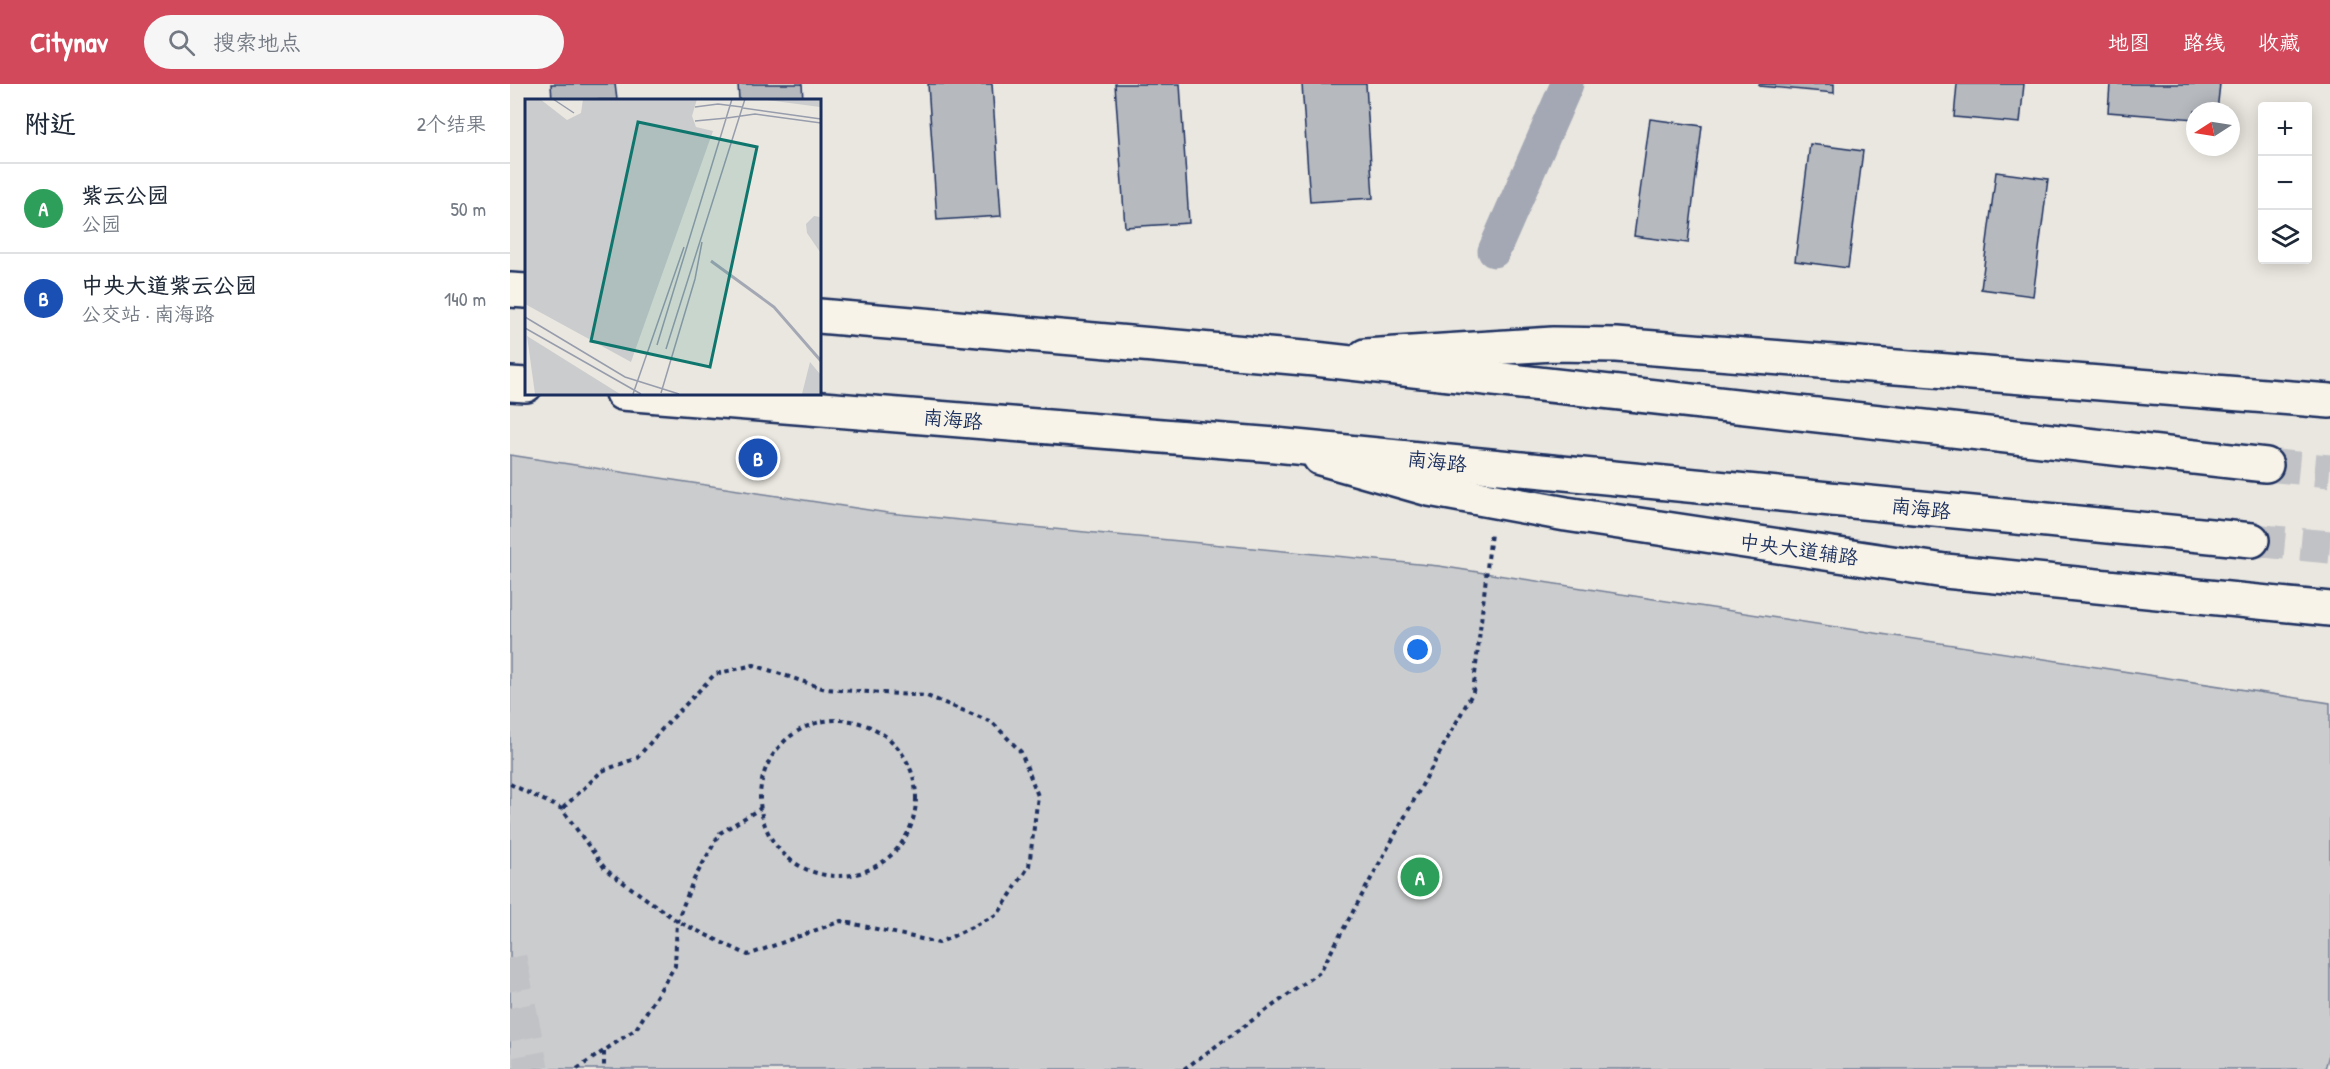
<!DOCTYPE html>
<html lang="zh">
<head>
<meta charset="utf-8">
<style>
	body { margin:0; font-family:"Patrick Hand","LXGW WenKai TC",sans-serif; background:#f6f6f7; color:#1f2937 }
	.controls { position:absolute; right:18px; top:18px; display:grid; overflow:hidden; border-radius:6px; box-shadow:0 3px 15px #0003 }
	.controls button { width:54px; height:54px; display:grid; place-items:center; padding:0; border:0; border-bottom:2px solid #e0e1e3; background:#fff; color:#1f2937; font:30px sans-serif }
	.compass { position:absolute; left:1676px; top:18px; width:54px; height:54px; border-radius:50%; background:#fff; box-shadow:0 3px 15px #0003; rotate:258deg }
	.you { position:absolute; left:908px; top:566px; width:21px; height:21px; margin:-15px; border:4px solid #fff; border-radius:50%; background:#1a73e8; box-shadow:0 0 0 9px #1a73e833 }
	.badge { display:grid; place-items:center; width:39px; height:39px; border-radius:50%; background:#d1495b; color:#fff; font-size:20px; font-weight:700 }
	.pin { position:absolute; translate:-50% -50%; border:3px solid #fff; box-shadow:0 2px 6px #0006 }
	.list { margin:0; padding:0; list-style:none }
	h2 { display:flex; justify-content:space-between; align-items:center; height:78px; margin:0; padding:0 24px; font-size:26px }
	h2 small { font-size:20px; font-weight:400; color:#747a83 }
	.list li { display:grid; grid-template-columns:39px 1fr auto; gap:18px; align-items:center; box-sizing:border-box; height:90px; padding:0 24px; border-top:2px solid #e0e1e3 }
	.list b { display:block; font-size:22px; white-space:nowrap }
	.list p { margin:0; font-size:20px; white-space:nowrap; color:#747a83 }
	.list em { font-size:20px; font-style:normal; color:#747a83 }
	.icon { flex:none; width:33px; height:33px; fill:none; stroke:currentColor; stroke-width:2; stroke-linecap:round; stroke-linejoin:round }
	.map { position:relative; flex:none; width:1820px; height:985px; overflow:hidden }
	header { display:flex; align-items:center; gap:36px; box-sizing:border-box; height:84px; padding:0 30px; background:#d1495b; color:#fff }
	header strong { font-size:28px }
	nav { display:flex; gap:33px; margin-inline-start:auto; font-size:21px }
	.search { width:420px; height:54px; background:#f6f6f7; display:flex; align-items:center; gap:15px; box-sizing:border-box; padding:0 21px; border-radius:33px; color:#747a83; font-size:22px }
	main { display:flex }
	aside { flex:1; background:#fff }
	.map>svg:first-child { display:block }
	.green { fill:#cbcccd; stroke:#737e96; stroke-width:1.5 }
	.lines { fill:none; stroke-linecap:round; stroke-linejoin:round }
	.canal { stroke:#a3a8b4; stroke-width:33 }
	.building { fill:#b6babf; stroke:#1b2f5e; stroke-width:1.5 }
	.minor-tunnel { stroke:#c1c2c6; stroke-width:33; stroke-dasharray:33 16; stroke-linecap:butt }
	.highway-tunnel { stroke:#c1c2c6; stroke-width:33; stroke-dasharray:33 16; stroke-linecap:butt }
	.major-casing { stroke:#1b2f5e; stroke-width:38 }
	.highway-casing { stroke:#1b2f5e; stroke-width:38 }
	.path { stroke:#1b2f5e; stroke-width:4; stroke-dasharray:4.5 4.5; stroke-linecap:butt }
	.major { stroke:#f7f3e8; stroke-width:33 }
	.highway { stroke:#f7f3e8; stroke-width:33 }
	.labels { text-anchor:middle; dominant-baseline:central; stroke-width:5; stroke-linejoin:round; paint-order:stroke }
	.street-label { font-size:20px; fill:#1b2f5e; stroke:#f7f3e8 }
	.inset-river { fill:none; stroke:#a3a8b4; stroke-width:3 }
	.inset-road { fill:none; stroke:#979dac; stroke-width:1.5 }
	.view { fill:#0f766e; fill-opacity:0.15; stroke:#0f766e; stroke-width:3 }
	.inset-edge { fill:none; stroke:#1b2f5e; stroke-width:3 }
</style>
</head>
<body>
<header>
<strong>Citynav</strong>
<div class="search"><svg class="icon" aria-label="search" viewBox="0 0 24 24"><circle cx="10" cy="10" r="6"/><path d="M15 15l6 6"/></svg>搜索地点</div>
<nav><a>地图</a><a>路线</a><a>收藏</a></nav>
</header>
<main>
<aside>
<h2>附近<small>2个结果</small></h2>
<ul class="list">
<li><span class="badge" style="background:#2e9e5b">A</span><div><b>紫云公园</b><p>公园</p></div><em>50 m</em></li>
<li><span class="badge" style="background:#1a4fb4">B</span><div><b>中央大道紫云公园</b><p>公交站 · 南海路</p></div><em>140 m</em></li>
</ul>
</aside>
<div class="map">
<svg width="1820" height="985" viewBox="0 0 1820 985">
	<rect width="100%" height="100%" fill="#eae7e0"/>
	<filter id="ink" filterUnits="userSpaceOnUse"><feTurbulence type="fractalNoise" baseFrequency=".0167" numOctaves="2"/><feDisplacementMap in="SourceGraphic" scale="12" xChannelSelector="R" yChannelSelector="G"/><feConvolveMatrix kernelMatrix="1 2 1 2 8 2 1 2 1" color-interpolation-filters="sRGB"/></filter>
	<g filter="url(#ink)">
		<polygon class="green" points="0,371 378,429 929,482 1820,619 1820,967 1815,985 0,985"/>
		<g class="lines">
			<polyline class="canal" points="984,167 1057,0"/>
		</g>
		<g class="building">
			<polygon points="41,0 105,0 107,16 42,16"/>
			<polygon points="228,0 292,0 293,16 229,16"/>
			<polygon points="418,0 482,0 491,132 427,136"/>
			<polygon points="605,0 670,0 679,139 615,143"/>
			<polygon points="792,0 856,0 863,114 800,118"/>
			<polygon points="1249,0 1324,0 1324,9 1249,2"/>
			<polygon points="1447,0 1514,0 1510,39 1444,33"/>
			<polygon points="1600,0 1710,0 1707,27 1685,27 1685,35 1598,28"/>
			<polygon points="1140,35 1192,42 1178,159 1124,152"/>
			<polygon points="1300,60 1353,67 1338,184 1285,177"/>
			<polygon points="1486,88 1538,95 1523,212 1471,205"/>
		</g>
		<g class="lines">
			<polyline class="minor-tunnel" points="0,874 22,985"/>
			<g class="highway-tunnel">
				<polyline points="1756,381 1820,387"/>
				<polyline points="1742,456 1820,463"/>
			</g>
			<g class="major-casing">
				<g id="major">
					<polyline points="855,272 1043,260 1106,261 1820,317"/>
					<polyline points="810,374 919,405 1056,430 1435,487 1820,525"/>
				</g>
			</g>
			<g class="highway-casing">
				<g id="highway">
					<polyline points="0,206 16,207"/>
					<polyline points="309,232 805,275 1756,381"/>
					<polyline points="0,300 16,301"/>
					<polyline points="112,309 765,361 1742,456"/>
				</g>
			</g>
			<g class="path">
				<circle cx="328" cy="714" r="78"/>
				<polyline points="0,700 52,725 96,786 167,837 238,871 331,837 429,859 488,830 519,782 528,712 511,668 482,638 417,612 315,605 244,581 205,590 153,644 127,674 92,687 52,725"/>
				<polyline points="94,968 94,985"/>
				<polyline points="67,985 126,945 165,882 167,837 183,797 210,749 251,724"/>
				<polyline points="674,985 810,888 963,608 981,449"/>
			</g>
			<use href="#major" class="major"/>
			<use href="#highway" class="highway"/>
		</g>
	</g>
	<g class="labels">
		<g class="street-label">
			<text transform="translate(443 335) rotate(5)">南海路</text>
			<text transform="translate(927 377) rotate(6)">南海路</text>
			<text transform="translate(1411 424) rotate(6)">南海路</text>
			<text transform="translate(1289 465) rotate(8)">中央大道辅路</text>
		</g>
	</g>
	<g transform="translate(15 15)">
		<rect width="296" height="296" fill="#eae7e0"/>
		<path d="M0,0h15l27,21 14,-7 2,-14h114l-5,17 4,11 17,4 -82,231 -106,-58zM241,0h54v8l-53,-7zM289,117l6,1v35l-13,-19 -1,-9zM2,237l93,58h-85zM285,263l10,12v20h-18z" fill="#cbcccd"/>
		<path class="inset-river" d="M186,162l63,46 47,54"/>
		<path class="inset-road" d="M28,0l21,14M170,8l23,-3 24,3M218,9l78,11M202,19l28,-4 66,9M170,22l32,-3M0,218l100,60 54,17M0,229l116,66M132,246l75,-246M141,250l79,-250M136,294l34,-114 7,-37M108,295l51,-147"/>
		<path class="view" d="M113,23l119,25 -47,220 -119,-26z"/>
		<rect width="296" height="296" class="inset-edge"/>
	</g>
</svg>
<div class="controls">
<button>+</button>
<button>−</button>
<button><svg class="icon" aria-label="layers" viewBox="0 0 24 24"><path d="M12 4l9 5-9 5-9-5zM3 14l9 5 9-5"/></svg></button>
</div>
<svg class="compass" viewBox="-18 -18 36 36"><path d="M0-13l5 13h-10z" fill="#e53935"/><path d="M0 13l5-13h-10z" fill="#747a83"/></svg>
<div class="you"></div>
<div class="pin badge" style="left:910px;top:793px;background:#2e9e5b">A</div>
<div class="pin badge" style="left:248px;top:374px;background:#1a4fb4">B</div>
</div>
</main>
</body>
</html>
